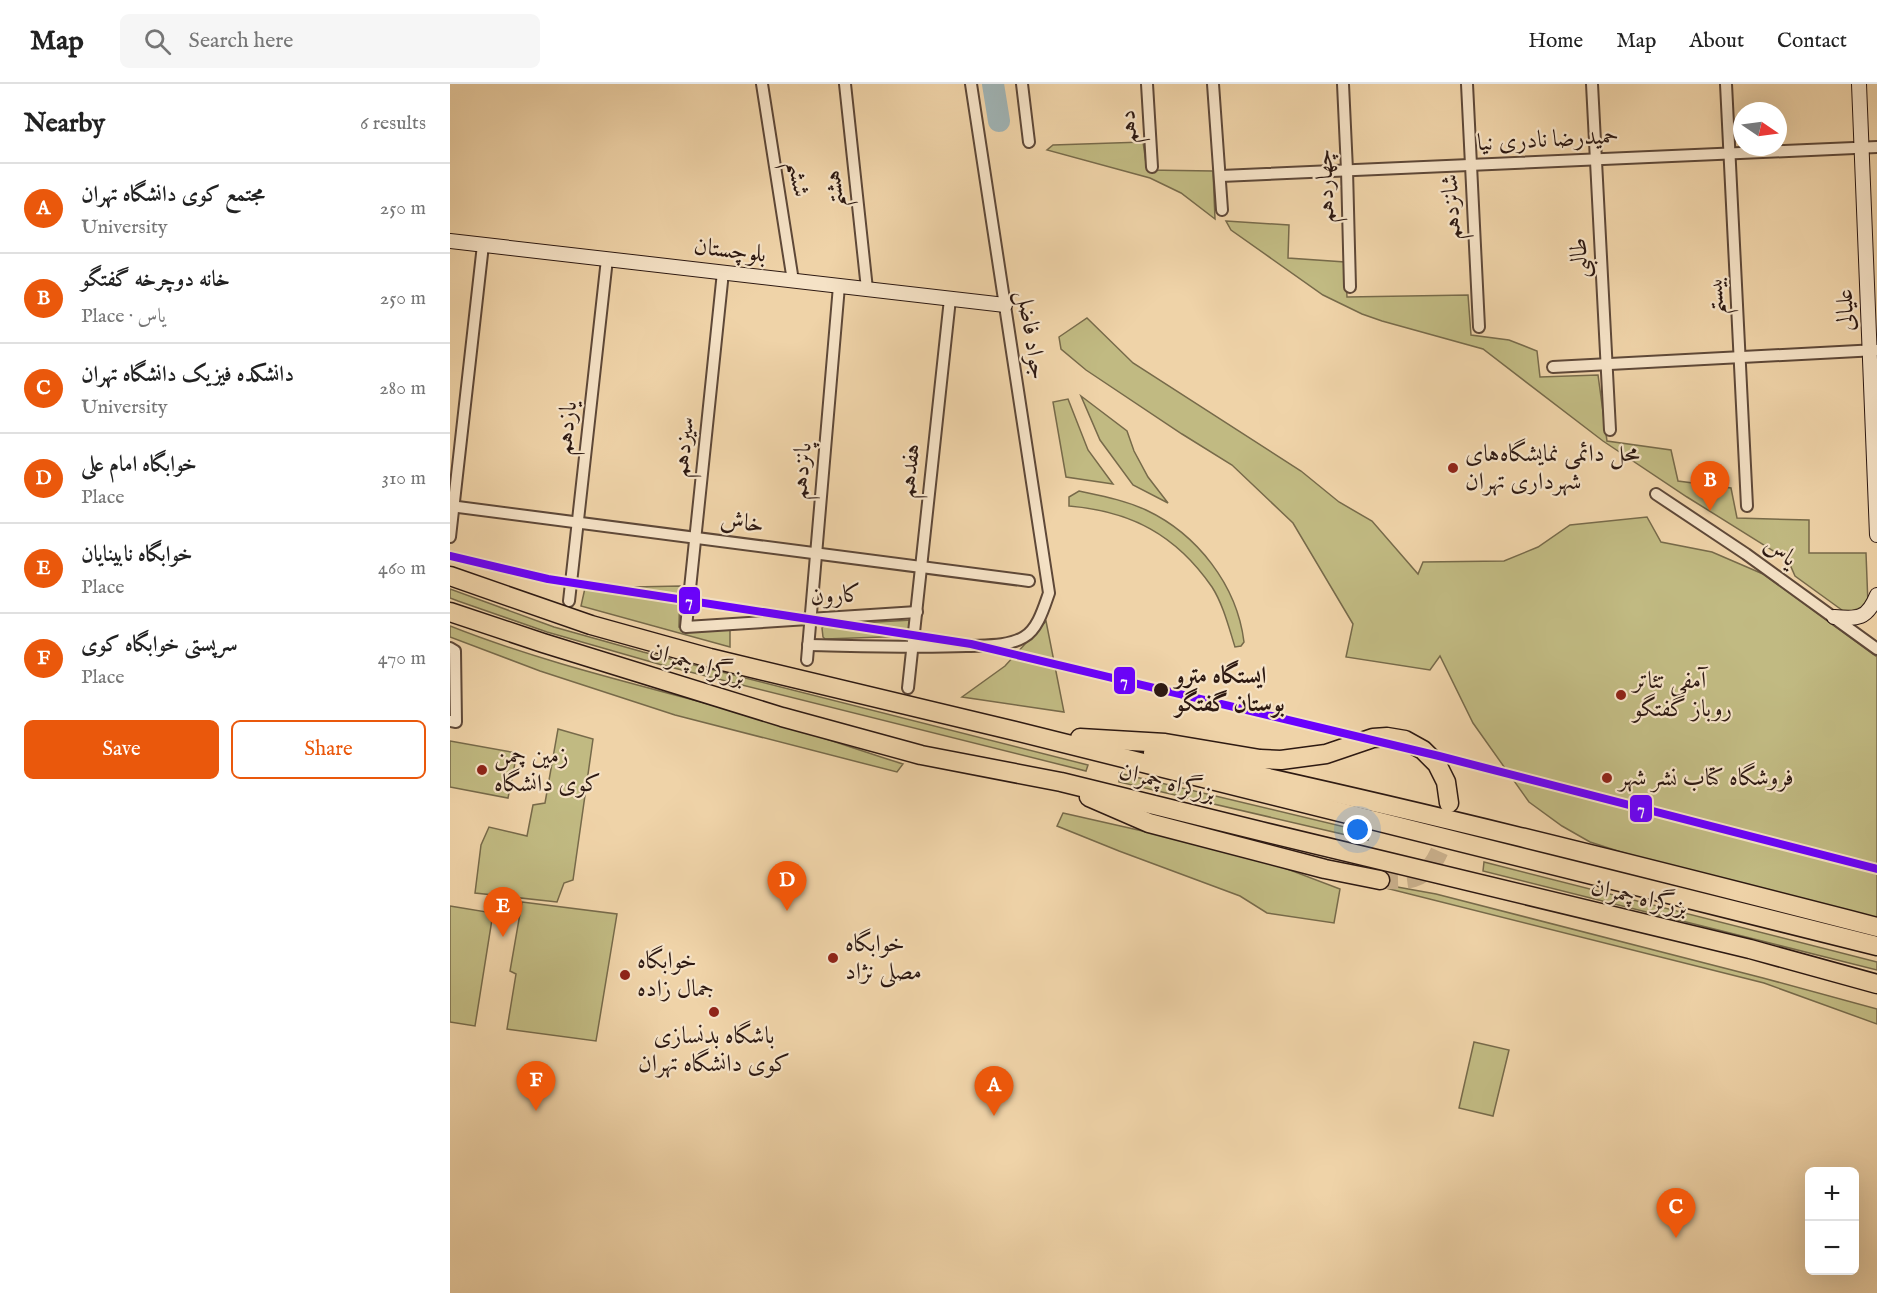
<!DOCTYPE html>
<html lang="en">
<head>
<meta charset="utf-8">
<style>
	body { margin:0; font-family:"IM FELL English",Amiri,serif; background:#f6f6f6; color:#222 }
	.controls { position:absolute; right:18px; bottom:18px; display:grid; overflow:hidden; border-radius:9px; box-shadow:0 6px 24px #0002 }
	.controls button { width:54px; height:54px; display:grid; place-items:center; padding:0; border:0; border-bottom:2px solid #e0e0e0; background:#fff; color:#222; font:30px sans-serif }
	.compass { position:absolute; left:1283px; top:18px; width:54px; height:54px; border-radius:50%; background:#fff; box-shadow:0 6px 24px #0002; rotate:103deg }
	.you { position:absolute; left:908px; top:746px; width:21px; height:21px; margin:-15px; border:4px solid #fff; border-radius:50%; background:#1a73e8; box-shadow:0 0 0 9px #1a73e833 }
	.badge { display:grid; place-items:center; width:39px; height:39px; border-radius:50%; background:#ea580c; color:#fff; font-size:20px; font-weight:700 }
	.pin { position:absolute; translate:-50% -50px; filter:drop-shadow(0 2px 3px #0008) }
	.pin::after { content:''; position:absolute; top:32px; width:21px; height:18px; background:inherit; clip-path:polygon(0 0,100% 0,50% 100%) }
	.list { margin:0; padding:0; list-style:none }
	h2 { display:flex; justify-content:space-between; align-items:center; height:78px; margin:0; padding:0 24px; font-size:26px }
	h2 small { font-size:20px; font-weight:400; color:#767676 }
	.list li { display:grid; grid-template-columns:39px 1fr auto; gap:18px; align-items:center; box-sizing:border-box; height:90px; padding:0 24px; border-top:2px solid #e0e0e0 }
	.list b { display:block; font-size:22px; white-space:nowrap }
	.list p { margin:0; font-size:20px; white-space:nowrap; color:#767676 }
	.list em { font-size:20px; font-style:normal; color:#767676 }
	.actions { display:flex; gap:12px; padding:18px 24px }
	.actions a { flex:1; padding:14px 0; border:2px solid #ea580c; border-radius:9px; text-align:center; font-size:21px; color:#ea580c }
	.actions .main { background:#ea580c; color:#fff }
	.icon { flex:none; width:33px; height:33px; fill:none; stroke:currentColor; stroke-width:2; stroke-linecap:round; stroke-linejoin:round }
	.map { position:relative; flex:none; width:1427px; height:1209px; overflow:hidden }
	header { display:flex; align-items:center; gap:36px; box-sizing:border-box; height:84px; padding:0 30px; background:#fff; border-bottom:2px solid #e0e0e0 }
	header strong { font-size:28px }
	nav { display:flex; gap:33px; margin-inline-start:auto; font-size:21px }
	.search { width:420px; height:54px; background:#f6f6f6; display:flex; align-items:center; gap:15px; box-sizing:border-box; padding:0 21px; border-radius:9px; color:#767676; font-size:22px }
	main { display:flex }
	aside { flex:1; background:#fff }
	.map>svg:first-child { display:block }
	.green { fill:#c1ba82; stroke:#776a4a; stroke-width:1.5 }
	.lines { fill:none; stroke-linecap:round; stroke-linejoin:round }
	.river { stroke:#a0b4b5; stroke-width:22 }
	.highway-tunnel { stroke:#c8ae8a; stroke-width:18; stroke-dasharray:18 9; stroke-linecap:butt }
	.street-casing { stroke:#5e4838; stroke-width:14 }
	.secondary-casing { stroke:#2d1912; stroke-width:16 }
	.highway-casing { stroke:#2d1912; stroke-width:21 }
	.street { stroke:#f5e2c6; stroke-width:10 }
	.secondary { stroke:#f5e2c6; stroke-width:14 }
	.highway { stroke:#efd3a8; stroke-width:18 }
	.metro-1-casing { stroke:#f5e2c6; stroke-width:12 }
	.metro-1 { stroke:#6a00ff; stroke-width:8 }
	.poi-dot { fill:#8f2418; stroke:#f5e2c6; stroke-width:2 }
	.stop-dot { fill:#2d1912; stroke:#f5e2c6; stroke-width:2 }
	.labels { text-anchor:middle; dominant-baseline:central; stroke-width:4.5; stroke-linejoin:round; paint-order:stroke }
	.street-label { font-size:24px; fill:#2d1912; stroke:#f5e2c6 }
	.poi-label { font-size:24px; fill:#2d1912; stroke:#f5e2c6; text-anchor:start }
	.stop-label { font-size:24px; font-weight:bold; fill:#2d1912; stroke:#f5e2c6; text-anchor:start }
	.line-badge { stroke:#f5e2c6; stroke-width:2 }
	.badge-label { font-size:16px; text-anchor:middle; font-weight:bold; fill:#fff }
</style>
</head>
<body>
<header>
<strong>Map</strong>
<div class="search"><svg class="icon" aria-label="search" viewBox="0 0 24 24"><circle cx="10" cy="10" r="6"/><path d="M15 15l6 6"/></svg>Search here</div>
<nav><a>Home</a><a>Map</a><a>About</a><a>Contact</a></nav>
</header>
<main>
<aside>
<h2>Nearby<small>6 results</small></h2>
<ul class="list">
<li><span class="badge">A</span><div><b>مجتمع کوی دانشگاه تهران</b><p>University</p></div><em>250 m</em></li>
<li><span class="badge">B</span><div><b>خانه دوچرخه گفتگو</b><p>Place · یاس</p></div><em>250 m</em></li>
<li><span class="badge">C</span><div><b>دانشکده فیزیک دانشگاه تهران</b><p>University</p></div><em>280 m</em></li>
<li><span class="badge">D</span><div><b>خوابگاه امام علی</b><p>Place</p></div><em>310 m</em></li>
<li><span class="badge">E</span><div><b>خوابگاه نابینایان</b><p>Place</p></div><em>460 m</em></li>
<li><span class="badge">F</span><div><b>سرپستی خوابگاه کوی</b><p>Place</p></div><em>470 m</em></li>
</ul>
<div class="actions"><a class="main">Save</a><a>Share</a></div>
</aside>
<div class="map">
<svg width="1427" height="1209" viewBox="0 0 1427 1209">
	<rect width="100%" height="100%" fill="#efd3a8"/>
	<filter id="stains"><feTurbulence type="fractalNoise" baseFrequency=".00333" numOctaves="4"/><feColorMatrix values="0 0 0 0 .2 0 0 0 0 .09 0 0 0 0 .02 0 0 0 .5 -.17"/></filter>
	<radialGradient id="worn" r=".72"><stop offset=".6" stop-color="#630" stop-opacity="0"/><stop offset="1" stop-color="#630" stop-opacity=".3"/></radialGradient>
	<g class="green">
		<polygon points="693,58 697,86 763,87 765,135 731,109 700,94 597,66 603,61"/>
		<polygon points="776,137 839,141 838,174 895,178 897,213 1018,211 1021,251 1059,256 1087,267 1090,293 1148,291 1157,357 1221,366 1228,397 1281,404 1287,434 1359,436 1359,469 1416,469 1418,521 1396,529 1345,492 1338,476 1237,413 1153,357 1033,265 932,237 912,230 873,211 781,146"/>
		<polygon points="637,234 683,279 851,387 889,418 922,437 968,490 973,478 1054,477 1088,463 1120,441 1197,433 1211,458 1262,468 1313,490 1427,573 1427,836 1265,795 1171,768 1140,758 1112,742 1079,718 1023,639 990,572 980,586 896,573 903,540 843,439 782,381 732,350 636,286 611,265 609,253"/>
		<polygon points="631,312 677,347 684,367 698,393 718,419 683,401 650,356"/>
		<polygon points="618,315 638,366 663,400 616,393 603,318"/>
		<path d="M629,407c23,5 45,9 67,19 51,24 91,75 98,132l-3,4 -6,1c-6,-19 -12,-43 -23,-60 -36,-52 -81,-76 -143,-81v-9z"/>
		<polygon points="230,502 229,543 280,542 280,563 131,522 135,504"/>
		<polygon points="0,505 104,543 193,568 638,681 636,687 212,581 97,548 8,517 0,514"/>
		<polygon points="462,536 461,552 375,555 373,553 372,544 375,541"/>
		<polygon points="596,537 614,628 512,613 555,582"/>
		<path d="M0,542c106,42 218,65 327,97 42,13 84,28 126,41l-6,8 -222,-57 -135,-44 -90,-34z"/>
		<polygon points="108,645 143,655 123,796 114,799 107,818 25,809 31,761 39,743 77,752 83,721 95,719"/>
		<polygon points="0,657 67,669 58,714 0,703"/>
		<polygon points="669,689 920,749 918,756 669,698"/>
		<polygon points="613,729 803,772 890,805 884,839 817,829 790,812 669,767 607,742"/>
		<polygon points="1034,778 1427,878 1427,886 1033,787"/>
		<polygon points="892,793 986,810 1313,894 1427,925 1427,940 1314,899"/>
		<polygon points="72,818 167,830 146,957 57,945 66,890 60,887"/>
		<polygon points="0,822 43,829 25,942 0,938"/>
		<polygon points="1024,958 1059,966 1043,1032 1009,1024"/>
	</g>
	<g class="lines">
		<polyline class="river" points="543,0 549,37"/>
		<path class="highway-tunnel" d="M930,796c11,0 23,1 34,-2 21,-7 30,-34 33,-54"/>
		<g class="street-casing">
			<g id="street">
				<polyline points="312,0 343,197"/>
				<polyline points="395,0 417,205"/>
				<polyline points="572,0 579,58"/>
				<polyline points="697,0 702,83"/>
				<polyline points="763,0 772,126"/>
				<polyline points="893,0 897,86 900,203"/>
				<polyline points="1017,0 1029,243"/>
				<polyline points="1142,0 1160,346"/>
				<polyline points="1276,0 1297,422"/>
				<polyline points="771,92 1427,63"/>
				<polyline points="273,188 236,543 467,528"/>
				<polyline points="1103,283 1427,266"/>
				<polyline points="1206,410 1296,470 1427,565"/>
				<polyline points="0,422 579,497"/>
				<polyline points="0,453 33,161"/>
				<polyline points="119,517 157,175"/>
				<path d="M358,561c53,1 105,3 158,1 19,-1 41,1 58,-9 14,-8 20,-30 25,-44l-78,-509"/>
				<polyline points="0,564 5,567 6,638 0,637"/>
				<polyline points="357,576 389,202"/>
				<polyline points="458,604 500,215"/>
			</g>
		</g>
		<g class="secondary-casing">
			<g id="secondary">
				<polyline points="1409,0 1427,451"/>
				<polyline points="0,157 555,221"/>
				<path d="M1384,533c23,2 33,3 43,-22"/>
			</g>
		</g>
		<g class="highway-casing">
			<g id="highway">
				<polyline points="0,492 141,541 260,574 565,647 1427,862"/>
				<polyline points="0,528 93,559 332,633 471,671 611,698 810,747 1300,865 1427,900"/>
				<polyline points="630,654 715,659 810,675 831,676 876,670 923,654 937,653 955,656 973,666 987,680 996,698 999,719"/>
				<path d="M703,669c243,51 483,112 724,174"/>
				<polyline points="639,713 699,739 875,785 930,796"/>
			</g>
		</g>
		<use href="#street" class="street"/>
		<use href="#secondary" class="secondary"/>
		<use href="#highway" class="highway"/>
		<g class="metro-1-casing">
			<polyline id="metro-1" points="0,472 98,495 521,560 989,672 1427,785"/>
		</g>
		<use href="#metro-1" class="metro-1"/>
	</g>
	<g class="poi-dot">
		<circle cx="1003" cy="384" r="6"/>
		<circle cx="1171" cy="611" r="6"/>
		<circle cx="32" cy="686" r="6"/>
		<circle cx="1157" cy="694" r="6"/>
		<circle cx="383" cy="874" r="6"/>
		<circle cx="175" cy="891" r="6"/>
		<circle cx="264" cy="928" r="6"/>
	</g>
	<circle class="stop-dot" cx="711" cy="606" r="8"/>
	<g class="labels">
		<g class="street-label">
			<text transform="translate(679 43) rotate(-94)">دهم</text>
			<text transform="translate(1098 56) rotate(-3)">حمیدرضا نادری نیا</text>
			<text transform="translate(348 95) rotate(81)">ششم</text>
			<text transform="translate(876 102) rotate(-92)">چهاردهم</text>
			<text transform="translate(385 105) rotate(-96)">هشتم</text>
			<text transform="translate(1002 123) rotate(-93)">شانزدهم</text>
			<text transform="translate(280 167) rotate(7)">بلوچستان</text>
			<text transform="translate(1130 174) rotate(-93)">طالبی</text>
			<text transform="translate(1266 212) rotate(-93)">بیستم</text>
			<text transform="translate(1396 226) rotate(-92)">علیالی</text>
			<text transform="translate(581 251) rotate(81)">جواد فاضل</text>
			<text transform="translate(117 344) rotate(-84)">یازدهم</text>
			<text transform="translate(234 363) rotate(-84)">سیزدهم</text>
			<text transform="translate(352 387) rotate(-85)">پانزدهم</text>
			<text transform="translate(460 387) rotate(-84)">هفدهم</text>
			<text transform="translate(292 439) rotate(7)">خاش</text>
			<text transform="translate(1330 468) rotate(36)">یاس</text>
			<text transform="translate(386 512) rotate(-4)">کارون</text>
			<text transform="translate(247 581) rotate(17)">بزرگراه چمران</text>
			<text transform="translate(717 699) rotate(14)">بزرگراه چمران</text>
			<text transform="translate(1189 814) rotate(13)">بزرگراه چمران</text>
		</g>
		<g class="poi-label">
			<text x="1015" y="370">محل دائمی نمایشگاه‌های<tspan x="1015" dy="28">شهرداری تهران</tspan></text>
			<text x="1183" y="597">آمفی تئاتر<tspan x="1183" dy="28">روباز گفتگو</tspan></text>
			<text x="44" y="672">زمین چمن<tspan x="44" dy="28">کوی دانشگاه</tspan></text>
			<text x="1169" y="694">فروشگاه کتاب نشر شهر</text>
			<text x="395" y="860">خوابگاه<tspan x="395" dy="28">مصلی نژاد</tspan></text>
			<text x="187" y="877">خوابگاه<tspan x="187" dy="28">جمال زاده</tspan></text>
			<text x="264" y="952" text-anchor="middle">باشگاه بدنسازی<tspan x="264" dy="28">کوی دانشگاه تهران</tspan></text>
		</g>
		<g class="stop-label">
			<text x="725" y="592">ایستگاه مترو<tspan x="725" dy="28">بوستان گفتگو</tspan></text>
		</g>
	</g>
	<g class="line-badge">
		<rect x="228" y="502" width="23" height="29" rx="6" fill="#6a00ff"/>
		<rect x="663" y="582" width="23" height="29" rx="6" fill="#6a00ff"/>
		<rect x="1179" y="710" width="24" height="29" rx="6" fill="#6a00ff"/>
	</g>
	<g class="badge-label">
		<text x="239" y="522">7</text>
		<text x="674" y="602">7</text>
		<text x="1191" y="730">7</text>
	</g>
	<rect width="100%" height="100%" filter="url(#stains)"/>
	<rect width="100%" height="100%" fill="url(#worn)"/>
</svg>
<div class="controls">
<button>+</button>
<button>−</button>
</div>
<svg class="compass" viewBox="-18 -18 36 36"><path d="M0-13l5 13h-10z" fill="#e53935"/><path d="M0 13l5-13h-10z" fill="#767676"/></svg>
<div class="you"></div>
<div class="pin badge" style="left:544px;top:1032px">A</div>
<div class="pin badge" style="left:1260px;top:427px">B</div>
<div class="pin badge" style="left:1226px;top:1154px">C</div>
<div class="pin badge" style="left:337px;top:827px">D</div>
<div class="pin badge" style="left:53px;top:853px">E</div>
<div class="pin badge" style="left:86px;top:1027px">F</div>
</div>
</main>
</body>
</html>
